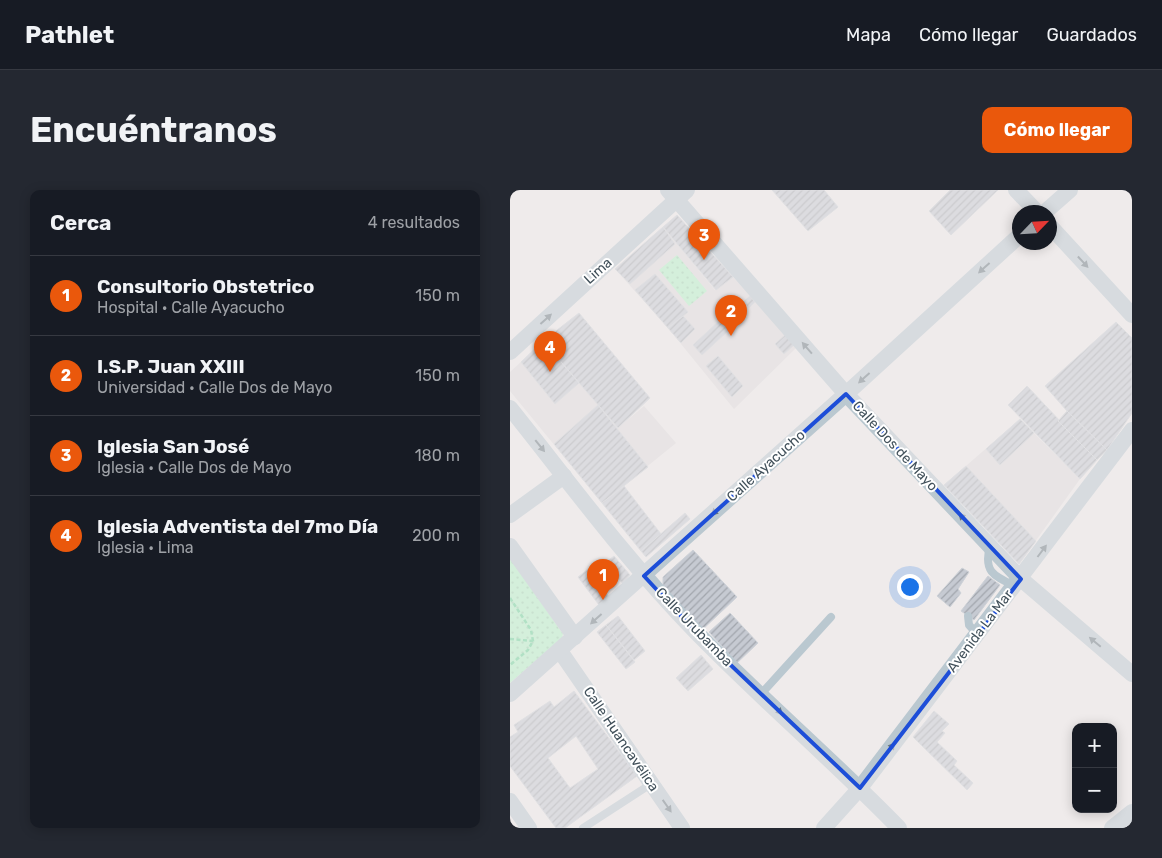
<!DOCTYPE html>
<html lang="es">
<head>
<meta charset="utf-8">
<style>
	body { margin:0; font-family:Rubik,sans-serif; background:#242831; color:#f1f3f6 }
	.controls { position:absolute; right:15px; bottom:15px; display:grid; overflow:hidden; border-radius:10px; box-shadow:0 2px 12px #0003 }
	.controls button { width:45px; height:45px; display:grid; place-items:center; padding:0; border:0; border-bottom:1px solid #363941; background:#171b24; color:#f1f3f6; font:25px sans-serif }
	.compass { position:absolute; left:502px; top:15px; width:45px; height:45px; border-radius:50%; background:#171b24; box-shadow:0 2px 12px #0003; rotate:65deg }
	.you { position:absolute; left:399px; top:396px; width:18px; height:18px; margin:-12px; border:4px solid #fff; border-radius:50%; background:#1a73e8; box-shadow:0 0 0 8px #1a73e833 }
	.badge { display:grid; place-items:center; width:32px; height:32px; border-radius:50%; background:#ea580c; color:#fff; font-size:16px; font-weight:700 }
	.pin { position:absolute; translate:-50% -41px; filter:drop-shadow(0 1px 2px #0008) }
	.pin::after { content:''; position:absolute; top:26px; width:18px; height:15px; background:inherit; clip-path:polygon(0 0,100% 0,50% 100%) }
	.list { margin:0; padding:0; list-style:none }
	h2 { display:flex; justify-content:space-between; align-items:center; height:65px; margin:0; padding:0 20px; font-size:21px }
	h2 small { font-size:16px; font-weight:400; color:#9ea1a6 }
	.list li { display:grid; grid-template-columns:32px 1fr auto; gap:15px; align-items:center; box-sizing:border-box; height:80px; padding:0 20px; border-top:1px solid #363941 }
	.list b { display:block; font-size:19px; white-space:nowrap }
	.list p { margin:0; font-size:16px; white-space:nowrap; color:#9ea1a6 }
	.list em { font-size:16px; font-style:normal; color:#9ea1a6 }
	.map { position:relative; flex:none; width:622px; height:638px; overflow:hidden; border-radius:10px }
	header { display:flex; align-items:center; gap:30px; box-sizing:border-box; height:70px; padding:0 25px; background:#171b24; border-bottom:1px solid #363941 }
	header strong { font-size:24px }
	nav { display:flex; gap:28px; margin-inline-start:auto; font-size:18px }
	.intro { display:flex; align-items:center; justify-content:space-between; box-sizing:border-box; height:120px; padding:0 30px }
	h1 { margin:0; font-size:35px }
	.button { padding:12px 22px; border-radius:10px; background:#ea580c; color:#fff; font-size:18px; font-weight:700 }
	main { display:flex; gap:30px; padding:0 30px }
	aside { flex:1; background:#171b24; border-radius:10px; box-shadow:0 2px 12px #0003 }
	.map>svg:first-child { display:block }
	.education { fill:#e0dcdd }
	.park { fill:url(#park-dots) }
	.building { fill:url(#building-hatch); stroke:#ced2d8; fill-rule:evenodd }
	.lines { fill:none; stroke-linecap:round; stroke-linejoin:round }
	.path { stroke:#67d497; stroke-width:2.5; stroke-dasharray:4 2.5; stroke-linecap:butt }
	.lane { stroke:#bac8d0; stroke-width:8 }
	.street { stroke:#bac8d0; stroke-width:16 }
	.oneway { fill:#66757e }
	.marked { fill:none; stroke:#1d4ed8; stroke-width:4; stroke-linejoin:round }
	.labels { text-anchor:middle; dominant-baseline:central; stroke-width:4; stroke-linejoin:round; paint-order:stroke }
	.street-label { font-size:14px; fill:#42515b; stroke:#fff }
</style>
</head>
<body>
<header>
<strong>Pathlet</strong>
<nav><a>Mapa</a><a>Cómo llegar</a><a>Guardados</a></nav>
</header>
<div class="intro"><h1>Encuéntranos</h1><a class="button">Cómo llegar</a></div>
<main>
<aside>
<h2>Cerca<small>4 resultados</small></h2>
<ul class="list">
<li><span class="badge">1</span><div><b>Consultorio Obstetrico</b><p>Hospital · Calle Ayacucho</p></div><em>150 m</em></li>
<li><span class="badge">2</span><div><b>I.S.P. Juan XXIII</b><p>Universidad · Calle Dos de Mayo</p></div><em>150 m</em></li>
<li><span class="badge">3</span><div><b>Iglesia San José</b><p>Iglesia · Calle Dos de Mayo</p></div><em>180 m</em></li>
<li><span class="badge">4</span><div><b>Iglesia Adventista del 7mo Día</b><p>Iglesia · Lima</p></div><em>200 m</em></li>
</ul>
</aside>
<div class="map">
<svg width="622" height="638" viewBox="0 0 622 638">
	<defs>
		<pattern id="park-dots" width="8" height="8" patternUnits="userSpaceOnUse" patternTransform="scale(1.25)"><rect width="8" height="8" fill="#b3f3c7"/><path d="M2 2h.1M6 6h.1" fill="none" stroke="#9bd2ad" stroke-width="1.8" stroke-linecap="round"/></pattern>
		<pattern id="building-hatch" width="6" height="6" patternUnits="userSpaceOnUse" patternTransform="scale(1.25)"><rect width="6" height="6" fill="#c6cad2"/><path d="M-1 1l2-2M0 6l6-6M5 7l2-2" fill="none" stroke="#a2a6ad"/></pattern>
	</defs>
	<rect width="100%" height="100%" fill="#efebeb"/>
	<g class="education">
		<polygon points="153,37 205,100 223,87 287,157 224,219 158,138 105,79"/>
		<polygon points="11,172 45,214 69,193 108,238 134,216 166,253 92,313 0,201 0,182"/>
		<polygon points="510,229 570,289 509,374 434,295"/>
	</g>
	<g class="park">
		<polygon points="167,65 197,101 179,116 149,80"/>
		<polygon points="0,368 53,444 52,448 0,493"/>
	</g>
	<g class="building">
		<polygon points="262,0 314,0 328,17 298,41"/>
		<polygon points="440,0 488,0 441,45 419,21"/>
		<polygon points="167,25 223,87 206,100 153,37"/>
		<polygon points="153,37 165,54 120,94 105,79"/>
		<polygon points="145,84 178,122 158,138 125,100"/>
		<polygon points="240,106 245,112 239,118 233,112"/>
		<polygon points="69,123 140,208 108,238 33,151"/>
		<polygon points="173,126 185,139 171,153 158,138"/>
		<polygon points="210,130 219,140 192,165 183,155"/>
		<polygon points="606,132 622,148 622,223 597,260 557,221 535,196"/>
		<polygon points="275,145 284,155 274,164 265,154"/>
		<polygon points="33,151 69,193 45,214 11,172"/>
		<polygon points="208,166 233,196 222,207 196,176"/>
		<polygon points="517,196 587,270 570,289 498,215"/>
		<polygon points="88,215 138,277 92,313 44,254"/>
		<polygon points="557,221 597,260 587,270 548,231"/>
		<polygon points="510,229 524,243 490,275 476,259"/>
		<polygon points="456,276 526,351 509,374 434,295"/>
		<polygon points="114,296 151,344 131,361 92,313"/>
		<polygon points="175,323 180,329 136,367 131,361"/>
		<polygon points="183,360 227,407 192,440 153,397 153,387"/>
		<polygon points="104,366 120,385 113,394 95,373"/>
		<polygon points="452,378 459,382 448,399 451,403 440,417 427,406"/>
		<polygon points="78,379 99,407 89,415 68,387"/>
		<polygon points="478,386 490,395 464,430 451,421"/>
		<polygon points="220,423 248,453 227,473 199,442"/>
		<polygon points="108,426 135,461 124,470 96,435"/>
		<polygon points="96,435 125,472 116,479 87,442"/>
		<polygon points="191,465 203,479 178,501 166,488"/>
		<path d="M64,501l63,85 -72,52h-9l-46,-62v-29l8,-5 -4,-7 36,-24 4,6zM66,546l22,33 -28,19 -22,-30z"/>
		<polygon points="424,521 439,534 432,541 435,543 427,552 447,571 444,575 463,593 457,600 403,547"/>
	</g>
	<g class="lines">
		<g class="path">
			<polyline points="0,408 21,440 23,451 18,460 0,475"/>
			<polyline points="0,449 23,451"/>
		</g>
		<g class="lane">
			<path d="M480,356c-7,26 4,30 25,40"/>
			<polyline points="458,426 459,435 468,445"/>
			<polyline points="251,504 321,427"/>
			<polyline points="73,638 141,594"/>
		</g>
		<g class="street">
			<polyline points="158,0 336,204 511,389 622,484"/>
			<polyline points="506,0 527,22"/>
			<polyline points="535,22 560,0"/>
			<polyline points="540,36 622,125"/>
			<polyline points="0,162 177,0"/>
			<path d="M0,218c60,75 117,153 184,222 66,68 139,130 205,198"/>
			<polyline points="0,325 54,286"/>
			<polyline points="0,356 65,447"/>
			<polyline points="50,461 172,638"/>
			<polyline points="0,504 336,204 510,45"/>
			<polyline points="0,611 19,638"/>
			<polyline points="314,638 350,598 622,240"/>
			<polyline points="602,638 622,622"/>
		</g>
	</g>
	<defs><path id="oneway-solid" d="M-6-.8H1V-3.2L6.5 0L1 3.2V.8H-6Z" transform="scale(1.25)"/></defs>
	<g class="oneway">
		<use href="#oneway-solid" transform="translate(573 72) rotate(47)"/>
		<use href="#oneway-solid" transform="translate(474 78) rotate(138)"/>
		<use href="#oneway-solid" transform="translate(36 129) rotate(-42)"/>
		<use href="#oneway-solid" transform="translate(297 158) rotate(-131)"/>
		<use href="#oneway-solid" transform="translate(354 188) rotate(138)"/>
		<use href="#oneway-solid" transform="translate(30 256) rotate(51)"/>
		<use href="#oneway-solid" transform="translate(207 320) rotate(138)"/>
		<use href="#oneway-solid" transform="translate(454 329) rotate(-133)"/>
		<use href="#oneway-solid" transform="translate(532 361) rotate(-53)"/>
		<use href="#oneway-solid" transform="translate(86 429) rotate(138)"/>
		<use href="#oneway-solid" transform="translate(585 452) rotate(-140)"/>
		<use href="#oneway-solid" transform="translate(267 519) rotate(44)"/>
		<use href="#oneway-solid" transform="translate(380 559) rotate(-53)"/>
		<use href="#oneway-solid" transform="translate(157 616) rotate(55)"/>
	</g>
	<path d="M0 0H622V638H0ZM336,204l175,185 -161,209 -165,-157 -51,-55z" fill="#efebeb" fill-opacity=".55" fill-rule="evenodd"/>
	<path class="marked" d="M336,204l175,185 -161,209 -165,-157 -51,-55z"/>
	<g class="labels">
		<g class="street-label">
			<text transform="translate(88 81) rotate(-42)">Lima</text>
			<text transform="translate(385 256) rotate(47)">Calle Dos de Mayo</text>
			<text transform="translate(256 276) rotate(-42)">Calle Ayacucho</text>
			<text transform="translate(184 437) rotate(46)">Calle Urubamba</text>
			<text transform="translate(470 441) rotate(-53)">Avenida La Mar</text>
			<text transform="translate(111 549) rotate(56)">Calle Huancavélica</text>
		</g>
	</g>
</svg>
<div class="controls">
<button>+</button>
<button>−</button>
</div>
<svg class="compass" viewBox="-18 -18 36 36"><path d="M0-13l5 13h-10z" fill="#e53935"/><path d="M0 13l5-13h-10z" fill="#9ea1a6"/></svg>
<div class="you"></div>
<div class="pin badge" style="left:93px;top:410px">1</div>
<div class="pin badge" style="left:221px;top:146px">2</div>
<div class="pin badge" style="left:194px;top:70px">3</div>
<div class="pin badge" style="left:40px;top:182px">4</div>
</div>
</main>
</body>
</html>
